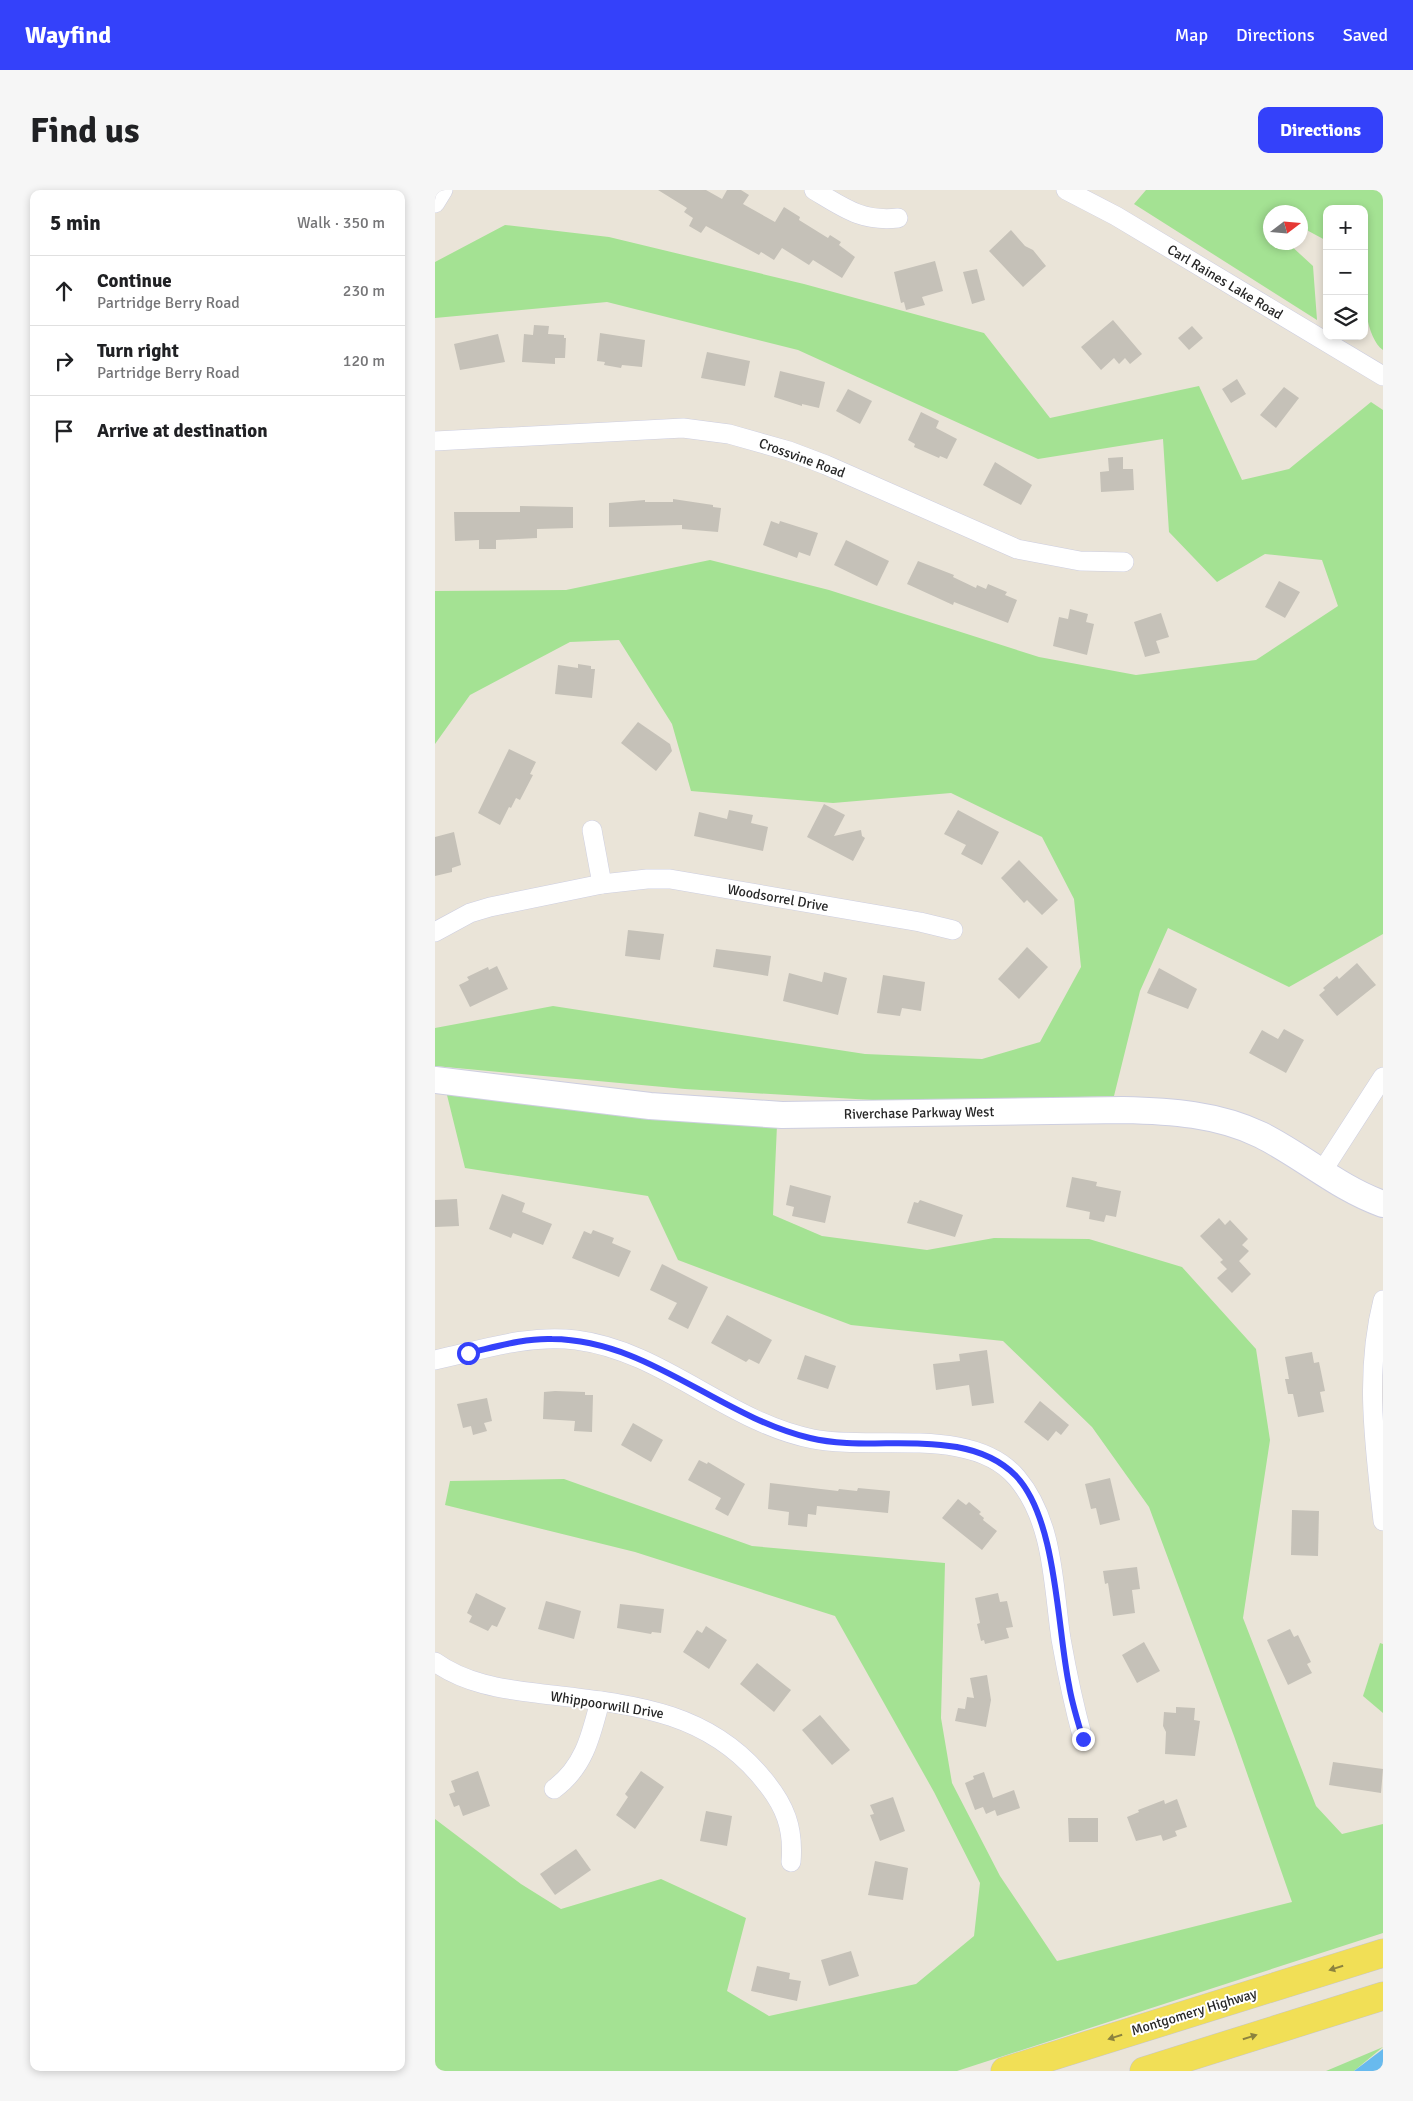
<!DOCTYPE html>
<html lang="en">
<head>
<meta charset="utf-8">
<style>
	body { margin:0; font-family:Signika,sans-serif; background:#f6f6f6; color:#202124 }
	.controls { position:absolute; right:15px; top:15px; display:grid; overflow:hidden; border-radius:10px; box-shadow:0 2px 8px #0003 }
	.controls button { width:45px; height:45px; display:grid; place-items:center; padding:0; border:0; border-bottom:1px solid #e0e0e0; background:#fff; color:#202124; font:25px sans-serif }
	.compass { position:absolute; left:828px; top:15px; width:45px; height:45px; border-radius:50%; background:#fff; box-shadow:0 2px 8px #0003; rotate:74deg }
	.stop { position:absolute; width:15px; height:15px; margin:-11px; border:4px solid #3441fa; border-radius:50%; background:#fff }
	.stop.end { background:#3441fa; border-color:#fff; box-shadow:0 1px 5px #0008 }
	.list { margin:0; padding:0; list-style:none }
	h2 { display:flex; justify-content:space-between; align-items:center; height:65px; margin:0; padding:0 20px; font-size:21px }
	h2 small { font-size:16px; font-weight:400; color:#757577 }
	.list li { display:grid; grid-template-columns:32px 1fr auto; gap:15px; align-items:center; box-sizing:border-box; height:70px; padding:0 20px; border-top:1px solid #e0e0e0 }
	.list b { display:block; font-size:19px; white-space:nowrap }
	.list p { margin:0; font-size:16px; white-space:nowrap; color:#757577 }
	.list em { font-size:16px; font-style:normal; color:#757577 }
	.icon { flex:none; width:28px; height:28px; fill:none; stroke:currentColor; stroke-width:2; stroke-linecap:round; stroke-linejoin:round }
	.map { position:relative; flex:none; width:948px; height:1881px; overflow:hidden; border-radius:10px }
	header { display:flex; align-items:center; gap:30px; box-sizing:border-box; height:70px; padding:0 25px; background:#3441fa; color:#fff }
	header strong { font-size:24px }
	nav { display:flex; gap:28px; margin-inline-start:auto; font-size:18px }
	.intro { display:flex; align-items:center; justify-content:space-between; box-sizing:border-box; height:120px; padding:0 30px }
	h1 { margin:0; font-size:35px }
	.button { padding:12px 22px; border-radius:10px; background:#3441fa; color:#fff; font-size:18px; font-weight:700 }
	main { display:flex; gap:30px; padding:0 30px }
	aside { flex:1; background:#fff; border-radius:10px; box-shadow:0 2px 8px #0003 }
	.map>svg:first-child { display:block }
	.green { fill:#a4e293 }
	.water { fill:#68baee }
	.building { fill:#c5c1b8 }
	.lines { fill:none; stroke-linecap:round; stroke-linejoin:round }
	.street-casing { stroke:#cdcee0; stroke-width:20 }
	.secondary-casing { stroke:#cdcee0; stroke-width:28 }
	.primary-casing { stroke:#c7c7c7; stroke-width:29 }
	.street { stroke:#fff; stroke-width:19 }
	.secondary { stroke:#fff; stroke-width:26 }
	.primary { stroke:#f1df56; stroke-width:28 }
	.oneway { fill:#8c833e }
	.route { stroke:#3441fa; stroke-width:6 }
	.labels { text-anchor:middle; dominant-baseline:central; stroke-width:4; stroke-linejoin:round; paint-order:stroke }
	.street-label { font-size:14px; fill:#272727; stroke:#fff }
</style>
</head>
<body>
<header>
<strong>Wayfind</strong>
<nav><a>Map</a><a>Directions</a><a>Saved</a></nav>
</header>
<div class="intro"><h1>Find us</h1><a class="button">Directions</a></div>
<main>
<aside>
<h2>5 min<small>Walk · 350 m</small></h2>
<ul class="list">
<li><svg class="icon" aria-label="ahead" viewBox="0 0 24 24"><path d="M12 20V5M6 11l6-6 6 6"/></svg><div><b>Continue</b><p>Partridge Berry Road</p></div><em>230 m</em></li>
<li><svg class="icon" aria-label="right" viewBox="0 0 24 24"><path d="M7 20v-9h11M14 6l5 5-5 5"/></svg><div><b>Turn right</b><p>Partridge Berry Road</p></div><em>120 m</em></li>
<li><svg class="icon" aria-label="arrive" viewBox="0 0 24 24"><path d="M6 21V4h12l-3 4 3 4H6"/></svg><div><b>Arrive at destination</b></div></li>
</ul>
</aside>
<div class="map">
<svg width="948" height="1881" viewBox="0 0 948 1881">
	<rect width="100%" height="100%" fill="#eae4d8"/>
	<g class="green">
		<path d="M711,0h237v160c-27,-20 -19,-109 -19,-141h-37v32l-26,-14v-15h-30v30l17,1 25,23 4,54 -183,-116z"/>
		<polygon points="70,35 174,47 369,94 549,143 615,228 764,196 807,290 854,279 936,212 948,220 948,744 854,797 733,738 705,801 679,906 472,912 250,899 0,876 0,838 118,816 430,864 547,869 605,852 646,777 639,709 607,647 516,603 398,613 256,601 237,534 184,450 135,452 35,505 0,554 0,401 131,400 275,370 394,400 604,467 701,485 821,470 903,416 887,370 830,364 782,392 734,342 728,249 603,269 363,160 172,112 0,128 0,72"/>
		<polygon points="11,901 192,927 342,935 338,1025 387,1046 492,1060 559,1048 654,1049 747,1077 821,1159 835,1250 808,1428 881,1616 907,1644 948,1634 948,1743 522,1881 0,1881 0,1629 86,1694 126,1719 226,1689 311,1728 292,1801 334,1826 481,1794 539,1746 545,1693 499,1602 400,1426 200,1362 10,1315 15,1291 129,1289 317,1356 510,1373 506,1528 517,1593 565,1686 622,1771 857,1712 799,1546 714,1317 657,1237 568,1151 416,1135 243,1070 213,1006 30,978"/>
		<polygon points="945,1453 948,1454 948,1523 928,1506"/>
		<polygon points="948,1857 919,1881 891,1881"/>
	</g>
	<polygon class="water" points="948,1859 948,1881 919,1881"/>
	<g class="building">
		<polygon points="223,0 271,0 287,9 292,0 306,0 314,5 308,14 340,32 349,17 365,27 364,30 393,48 395,45 406,52 404,55 420,67 407,88 378,70 374,75 347,58 339,70 326,62 324,65 271,36 266,43 254,36 258,28 249,22 252,18"/>
		<polygon points="576,40 590,56 598,60 611,76 588,97 554,61"/>
		<polygon points="500,71 508,101 487,107 490,115 471,120 469,112 466,113 459,82"/>
		<polygon points="542,79 550,110 537,114 528,82"/>
		<polygon points="678,130 707,164 695,174 690,168 684,174 679,168 666,180 646,157"/>
		<polygon points="99,135 114,136 113,144 129,145 129,148 131,148 130,168 120,168 120,174 87,172 89,144 98,145"/>
		<polygon points="757,136 768,148 754,160 743,148"/>
		<polygon points="165,143 210,150 207,177 187,175 186,178 169,175 170,172 162,171"/>
		<polygon points="63,144 70,172 25,180 19,154"/>
		<polygon points="272,162 315,171 310,196 266,188"/>
		<polygon points="345,181 390,192 384,218 367,214 367,216 339,207"/>
		<polygon points="802,189 811,204 796,213 787,199"/>
		<polygon points="849,197 864,208 841,238 825,225"/>
		<polygon points="413,199 437,211 425,234 401,221"/>
		<polygon points="486,222 504,231 501,238 522,249 512,269 505,266 504,268 479,257 480,254 473,250"/>
		<polygon points="688,267 688,279 698,279 699,300 666,302 665,282 674,281 673,268"/>
		<polygon points="560,272 597,295 586,315 548,295"/>
		<polygon points="238,309 278,315 278,317 286,318 283,342 247,339 247,335 174,337 174,313 210,310 210,312 238,312"/>
		<polygon points="85,316 138,317 138,338 102,339 102,348 61,350 61,359 44,359 44,350 20,351 19,322 85,322"/>
		<polygon points="336,331 344,334 345,331 383,343 375,366 364,362 362,368 328,355"/>
		<polygon points="411,350 454,371 442,396 399,375"/>
		<polygon points="483,371 519,385 518,387 541,398 542,395 551,399 553,394 572,402 570,405 582,410 573,433 519,412 518,415 472,394"/>
		<polygon points="844,391 865,402 850,428 830,417"/>
		<polygon points="635,419 653,424 651,432 659,434 652,465 618,456 624,427 633,429"/>
		<polygon points="726,423 734,447 721,451 725,463 710,467 699,432"/>
		<polygon points="143,474 156,476 156,479 160,479 157,508 120,504 123,475 143,478"/>
		<polygon points="203,532 235,554 237,561 221,581 186,553"/>
		<polygon points="74,559 101,572 95,584 98,585 85,610 81,608 76,618 74,617 65,635 43,623"/>
		<polygon points="389,614 410,625 399,646 426,640 427,646 430,648 418,671 372,647"/>
		<polygon points="294,620 318,625 316,633 333,637 328,661 259,646 264,622 292,629"/>
		<polygon points="523,620 564,642 547,675 526,664 531,655 509,644"/>
		<polygon points="19,642 26,675 17,678 17,682 0,686 0,647"/>
		<polygon points="584,670 623,710 607,725 592,710 589,713 566,688"/>
		<polygon points="193,740 229,744 225,770 190,766"/>
		<polygon points="592,757 613,777 584,809 563,789"/>
		<polygon points="281,759 336,766 333,786 278,777"/>
		<polygon points="922,773 941,795 902,826 884,805 890,800 888,798 902,786 904,789"/>
		<polygon points="62,776 73,799 35,817 24,795 34,790 32,787 53,777 54,780"/>
		<polygon points="724,778 762,799 753,819 712,803"/>
		<polygon points="389,782 412,788 403,825 348,811 354,783 387,792"/>
		<polygon points="448,785 490,792 486,821 467,818 465,826 442,823"/>
		<polygon points="849,839 869,850 851,883 814,863 827,840 843,849"/>
		<polygon points="637,987 662,992 661,996 686,1001 681,1027 671,1025 669,1032 654,1029 655,1022 631,1017"/>
		<polygon points="355,995 396,1006 390,1033 357,1026 359,1017 351,1015"/>
		<polygon points="67,1004 90,1013 87,1022 117,1034 108,1055 78,1043 76,1048 54,1039"/>
		<polygon points="22,1009 24,1036 0,1037 0,1010"/>
		<polygon points="485,1010 528,1025 520,1047 472,1033 479,1012 483,1013"/>
		<polygon points="784,1028 790,1035 795,1030 813,1049 807,1055 814,1061 804,1071 816,1084 797,1103 782,1088 792,1079 785,1072 788,1070 765,1046"/>
		<polygon points="158,1040 179,1048 177,1053 196,1061 184,1087 137,1068 149,1041 156,1044"/>
		<polygon points="227,1074 273,1097 253,1139 233,1129 242,1113 215,1100"/>
		<polygon points="292,1125 337,1150 324,1174 314,1169 311,1172 276,1153"/>
		<polygon points="552,1160 559,1213 537,1216 534,1195 501,1200 498,1174 525,1171 524,1164"/>
		<polygon points="877,1162 879,1173 884,1172 890,1201 885,1202 889,1222 863,1227 858,1204 853,1204 850,1189 854,1189 850,1167"/>
		<polygon points="370,1165 401,1176 393,1199 362,1189"/>
		<polygon points="120,1201 150,1202 150,1205 158,1205 157,1242 139,1241 140,1231 108,1229 109,1202"/>
		<polygon points="52,1208 57,1231 49,1233 52,1241 38,1245 36,1236 28,1238 22,1214"/>
		<polygon points="605,1211 634,1235 626,1245 621,1241 613,1251 589,1232"/>
		<polygon points="198,1233 228,1250 216,1272 186,1255"/>
		<polygon points="264,1270 272,1274 273,1272 310,1294 293,1326 280,1319 286,1308 253,1290"/>
		<polygon points="675,1288 685,1330 665,1335 661,1318 656,1319 650,1294"/>
		<polygon points="335,1293 403,1301 404,1299 422,1301 423,1298 455,1301 453,1323 382,1316 381,1325 373,1324 372,1337 353,1335 354,1322 333,1319"/>
		<polygon points="523,1309 531,1315 534,1312 546,1322 544,1324 549,1328 548,1330 562,1341 547,1360 507,1328"/>
		<polygon points="857,1320 884,1321 883,1366 856,1365"/>
		<polygon points="702,1377 705,1399 697,1400 700,1423 678,1426 673,1393 670,1394 668,1381"/>
		<polygon points="41,1403 71,1418 62,1437 57,1435 53,1441 34,1432 37,1426 32,1423"/>
		<polygon points="563,1403 565,1412 572,1411 578,1437 571,1438 574,1448 550,1454 549,1450 546,1451 542,1434 545,1433 540,1408"/>
		<polygon points="111,1411 146,1421 139,1449 103,1439"/>
		<polygon points="185,1414 229,1419 226,1443 217,1442 216,1444 182,1438"/>
		<polygon points="271,1436 292,1450 274,1479 248,1462 262,1440 267,1443"/>
		<polygon points="855,1439 859,1447 863,1445 876,1472 872,1474 877,1483 853,1495 832,1450"/>
		<polygon points="709,1452 725,1481 702,1493 687,1465"/>
		<polygon points="322,1473 356,1500 339,1522 305,1494"/>
		<polygon points="552,1485 556,1510 551,1537 520,1531 523,1518 530,1519 532,1507 539,1508 535,1488"/>
		<polygon points="741,1517 760,1518 759,1530 765,1531 760,1566 730,1564 731,1542 728,1536 729,1522 741,1523"/>
		<polygon points="385,1525 415,1560 397,1575 367,1540"/>
		<polygon points="898,1572 948,1579 946,1603 894,1595"/>
		<polygon points="43,1581 55,1616 28,1626 24,1615 19,1617 14,1604 20,1602 16,1591"/>
		<polygon points="206,1581 229,1597 200,1639 181,1625 193,1607 190,1604"/>
		<polygon points="549,1582 558,1608 579,1600 585,1618 562,1626 560,1620 551,1624 548,1617 540,1620 530,1593 539,1589 538,1586"/>
		<polygon points="458,1607 470,1641 445,1651 435,1625 439,1624 435,1615"/>
		<polygon points="742,1609 752,1637 740,1641 742,1646 728,1651 726,1645 701,1651 692,1627 704,1622 703,1620 729,1610 730,1614"/>
		<polygon points="271,1621 297,1626 292,1656 265,1651"/>
		<polygon points="633,1628 663,1628 663,1652 634,1652"/>
		<polygon points="141,1659 156,1680 120,1705 105,1684"/>
		<polygon points="440,1671 473,1678 468,1710 433,1705"/>
		<polygon points="416,1761 424,1786 394,1796 386,1770"/>
		<polygon points="322,1776 355,1783 354,1789 366,1791 362,1811 316,1801"/>
	</g>
	<g class="lines">
		<g class="street-casing">
			<g id="street">
				<path d="M379,0c30,18 48,32 84,28"/>
				<polyline points="631,0 681,26 948,186"/>
				<polyline points="0,13 8,0"/>
				<polyline points="0,251 248,238 294,244 354,261 391,275 582,359 645,371 689,372"/>
				<polyline points="157,640 167,694"/>
				<polyline points="0,742 35,723 55,717 167,694 212,689 235,689 485,732 518,740"/>
				<polyline points="886,983 948,887"/>
				<path d="M948,1110c-19,74 -8,147 0,221"/>
				<path d="M0,1170c46,-10 93,-26 141,-20 87,11 151,82 237,99 61,12 160,-14 204,39 37,44 36,107 44,161 6,34 13,67 22,100"/>
				<path d="M0,1472c29,21 66,27 101,31 85,11 168,13 227,86 22,26 31,49 28,83"/>
				<path d="M119,1599c30,-22 37,-53 46,-88"/>
			</g>
		</g>
		<g class="secondary-casing">
			<path id="secondary" d="M0,890l215,26 132,9 341,-5c47,1 95,4 138,25 42,21 77,53 122,69"/>
		</g>
		<g class="primary-casing">
			<g id="primary">
				<polyline points="570,1881 948,1763"/>
				<polyline points="709,1881 948,1806"/>
			</g>
		</g>
		<use href="#street" class="street"/>
		<use href="#secondary" class="secondary"/>
		<use href="#primary" class="primary"/>
	</g>
	<defs><path id="oneway-solid" d="M-6-.8H1V-3.2L6.5 0L1 3.2V.8H-6Z" transform="scale(1.25)"/></defs>
	<g class="oneway">
		<use href="#oneway-solid" transform="translate(901 1778) rotate(163)"/>
		<use href="#oneway-solid" transform="translate(680 1847) rotate(163)"/>
		<use href="#oneway-solid" transform="translate(815 1847) rotate(-17)"/>
	</g>
	<g class="lines">
		<path class="route" d="M33,1163c27,-6 56,-15 84,-14 97,1 166,77 258,99 64,16 155,-14 206,38 41,43 41,151 53,209 3,19 9,37 14,54"/>
	</g>
	<g class="labels">
		<g class="street-label">
			<text transform="translate(790 92) rotate(31)">Carl Raines Lake Road</text>
			<text transform="translate(367 268) rotate(20)">Crossvine Road</text>
			<text transform="translate(343 708) rotate(10)">Woodsorrel Drive</text>
			<text transform="translate(484 923) rotate(-1)">Riverchase Parkway West</text>
			<text transform="translate(172 1515) rotate(9)">Whippoorwill Drive</text>
			<text transform="translate(759 1822) rotate(-17)">Montgomery Highway</text>
		</g>
	</g>
</svg>
<div class="controls">
<button>+</button>
<button>−</button>
<button><svg class="icon" aria-label="layers" viewBox="0 0 24 24"><path d="M12 4l9 5-9 5-9-5zM3 14l9 5 9-5"/></svg></button>
</div>
<svg class="compass" viewBox="-18 -18 36 36"><path d="M0-13l5 13h-10z" fill="#e53935"/><path d="M0 13l5-13h-10z" fill="#757577"/></svg>
<div class="stop" style="left:33px;top:1163px"></div>
<div class="stop end" style="left:648px;top:1549px"></div>
</div>
</main>
</body>
</html>
